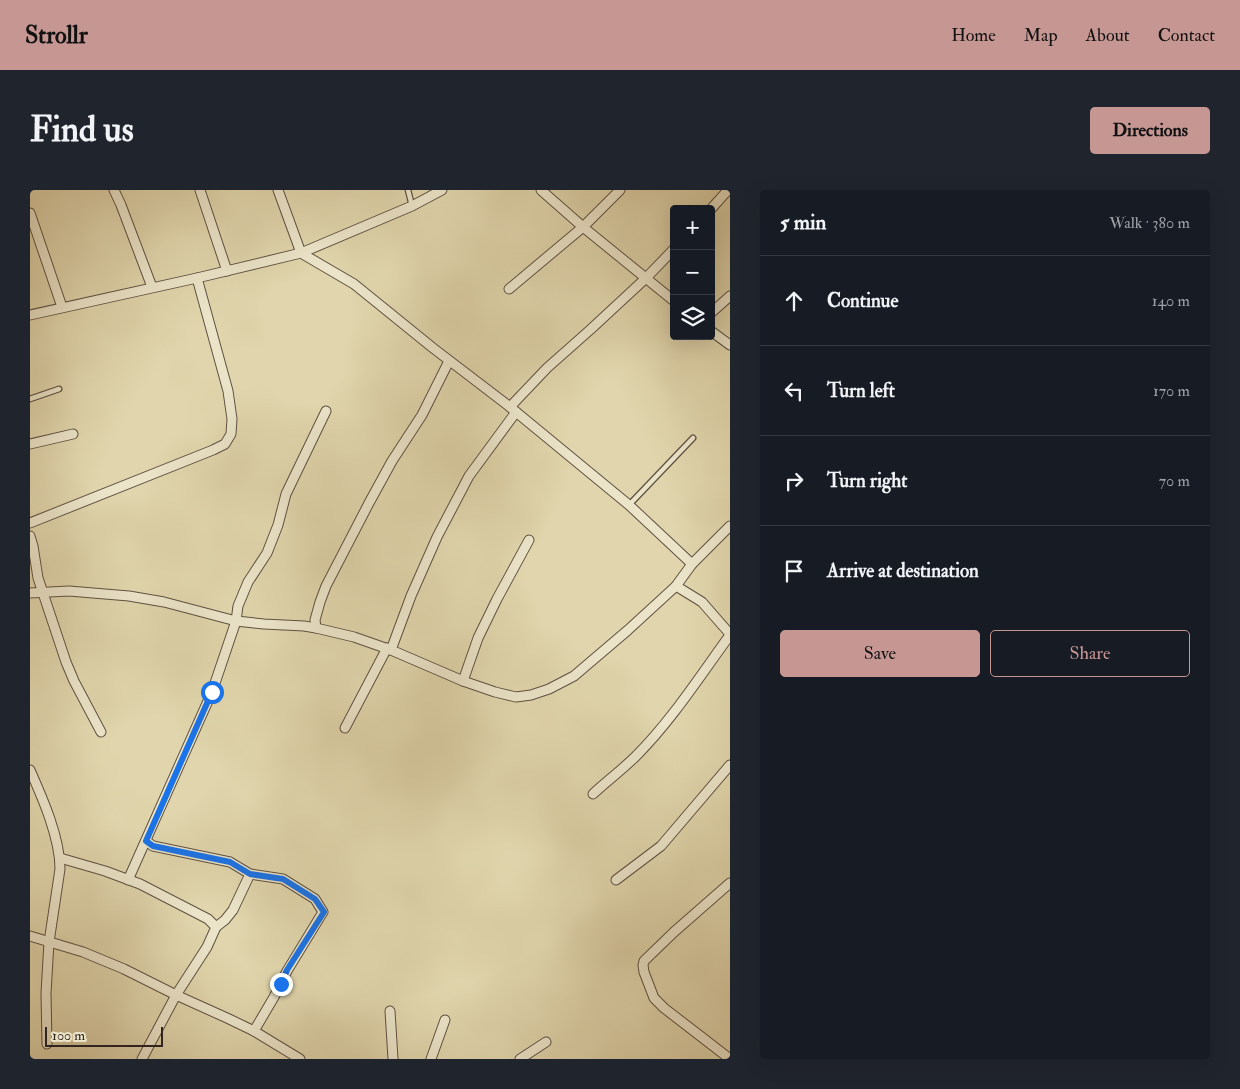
<!DOCTYPE html>
<html lang="en">
<head>
<meta charset="utf-8">
<style>
	body { margin:0; font-family:"IM FELL Double Pica",serif; background:#20242c; color:#f1f3f6 }
	.controls { position:absolute; right:15px; top:15px; display:grid; overflow:hidden; border-radius:5px; box-shadow:0 5px 20px #0002 }
	.controls button { width:45px; height:45px; display:grid; place-items:center; padding:0; border:0; border-bottom:1px solid #363941; background:#171b24; color:#f1f3f6; font:25px sans-serif }
	.scale { position:absolute; left:15px; bottom:12px; width:118px; box-sizing:border-box; padding-left:5px; border:2px solid #32251f; border-top:0; font-size:14px; line-height:18px; white-space:nowrap; color:#32251f; -webkit-text-stroke:4px #ebe4c9; paint-order:stroke }
	.stop { position:absolute; width:15px; height:15px; margin:-11px; border:4px solid #1a73e8; border-radius:50%; background:#fff }
	.stop.end { background:#1a73e8; border-color:#fff; box-shadow:0 1px 5px #0008 }
	.list { margin:0; padding:0; list-style:none }
	h2 { display:flex; justify-content:space-between; align-items:center; height:65px; margin:0; padding:0 20px; font-size:21px }
	h2 small { font-size:16px; font-weight:400; color:#9ea1a6 }
	.list li { display:grid; grid-template-columns:32px 1fr auto; gap:15px; align-items:center; box-sizing:border-box; height:90px; padding:0 20px; border-top:1px solid #363941 }
	.list b { display:block; font-size:19px; white-space:nowrap }
	.list em { font-size:16px; font-style:normal; color:#9ea1a6 }
	.actions { display:flex; gap:10px; padding:15px 20px }
	.actions a { flex:1; padding:11px 0; border:1px solid #c59692; border-radius:5px; text-align:center; font-size:18px; color:#c59692 }
	.actions .main { background:#c59692; color:#111 }
	.icon { flex:none; width:28px; height:28px; fill:none; stroke:currentColor; stroke-width:2; stroke-linecap:round; stroke-linejoin:round }
	.map { position:relative; flex:none; width:700px; height:869px; overflow:hidden; border-radius:5px }
	header { display:flex; align-items:center; gap:30px; box-sizing:border-box; height:70px; padding:0 25px; background:#c59692; color:#111 }
	header strong { font-size:24px }
	nav { display:flex; gap:28px; margin-inline-start:auto; font-size:18px }
	.intro { display:flex; align-items:center; justify-content:space-between; box-sizing:border-box; height:120px; padding:0 30px }
	h1 { margin:0; font-size:35px }
	.button { padding:12px 22px; border-radius:5px; background:#c59692; color:#111; font-size:18px; font-weight:700 }
	main { display:flex; gap:30px; padding:0 30px }
	aside { flex:1; background:#171b24; border-radius:5px; box-shadow:0 5px 20px #0002 }
	.map>svg:first-child { display:block }
	.lines { fill:none; stroke-linecap:round; stroke-linejoin:round }
	.lane-casing { stroke:#5e5142; stroke-width:7 }
	.street-casing { stroke:#5e5142; stroke-width:11 }
	.lane { stroke:#ebe4c9; stroke-width:4.5 }
	.street { stroke:#ebe4c9; stroke-width:9 }
	.route { stroke:#1a73e8; stroke-width:6 }
</style>
</head>
<body>
<header>
<strong>Strollr</strong>
<nav><a>Home</a><a>Map</a><a>About</a><a>Contact</a></nav>
</header>
<div class="intro"><h1>Find us</h1><a class="button">Directions</a></div>
<main>
<div class="map">
<svg width="700" height="869" viewBox="0 0 700 869">
	<rect width="100%" height="100%" fill="#e0d5ac"/>
	<filter id="stains"><feTurbulence type="fractalNoise" baseFrequency=".004" numOctaves="4"/><feColorMatrix values="0 0 0 0 .2 0 0 0 0 .09 0 0 0 0 .02 0 0 0 .5 -.17"/></filter>
	<radialGradient id="worn" r=".72"><stop offset=".6" stop-color="#630" stop-opacity="0"/><stop offset="1" stop-color="#630" stop-opacity=".3"/></radialGradient>
	<g class="lines">
		<g class="lane-casing">
			<g id="lane">
				<polyline points="378,0 382,16"/>
				<polyline points="0,209 29,199"/>
				<polyline points="599,315 663,248"/>
			</g>
		</g>
		<g class="street-casing">
			<g id="street">
				<polyline points="84,0 91,15 122,97"/>
				<polyline points="170,0 197,81"/>
				<polyline points="248,0 271,63 324,94 403,158 480,217 599,315 662,374"/>
				<polyline points="511,0 553,37 644,111"/>
				<polyline points="681,19 698,0"/>
				<polyline points="0,23 32,117"/>
				<polyline points="479,99 553,37 590,0"/>
				<polyline points="681,123 700,106"/>
				<polyline points="0,125 167,88 271,63 382,16 412,0"/>
				<polyline points="681,141 700,155"/>
				<polyline points="480,217 517,178 561,139 616,88 644,59"/>
				<polyline points="0,254 43,244"/>
				<polyline points="0,333 183,260 195,254 201,244 202,229 198,201 167,88"/>
				<polyline points="0,346 3,356 8,388 36,472 44,491 71,542"/>
				<polyline points="646,396 672,412 700,444"/>
				<polyline points="0,403 39,401 99,406 134,412 206,431 234,434 274,436 286,438 324,447 361,460 433,491 465,502 486,507 501,505 519,499 544,486 598,440 646,396 662,374 700,336"/>
				<polyline points="286,438 285,430 290,412 296,396 339,313 362,271 392,225 419,171"/>
				<polyline points="361,460 381,406 407,347 439,286 486,222"/>
				<polyline points="433,491 448,448 467,409 499,350"/>
				<polyline points="315,538 357,458"/>
				<path d="M0,580c13,29 30,68 30,99l-11,73 -3,51 1,51"/>
				<path d="M563,604c14,-13 30,-25 43,-38 36,-36 64,-80 94,-121"/>
				<polyline points="116,651 123,656 200,672 220,684 253,689 285,709 293,722 257,781 244,807 224,841"/>
				<polyline points="30,668 75,681 110,694 178,729 186,737 177,757 146,805 112,869"/>
				<polyline points="98,690 182,502 206,431 208,416 218,392 237,363 248,335 256,304 296,221"/>
				<polyline points="586,690 631,656 700,575"/>
				<polyline points="700,693 644,742 614,771 613,775 614,782 624,808 634,818 700,869"/>
				<polyline points="186,737 195,730 203,720 220,684"/>
				<polyline points="0,746 53,762 94,779 146,805 197,828 224,841 270,869"/>
				<polyline points="360,821 363,869"/>
				<polyline points="401,869 415,830"/>
				<polyline points="490,869 516,852"/>
			</g>
		</g>
		<use href="#lane" class="lane"/>
		<use href="#street" class="street"/>
	</g>
	<g class="lines">
		<polyline class="route" points="182,502 116,651 123,656 200,672 220,684 253,689 285,709 294,722 257,780 251,794"/>
	</g>
	<rect width="100%" height="100%" filter="url(#stains)"/>
	<rect width="100%" height="100%" fill="url(#worn)"/>
</svg>
<div class="controls">
<button>+</button>
<button>−</button>
<button><svg class="icon" aria-label="layers" viewBox="0 0 24 24"><path d="M12 4l9 5-9 5-9-5zM3 14l9 5 9-5"/></svg></button>
</div>
<div class="scale">100 m</div>
<div class="stop" style="left:182px;top:502px"></div>
<div class="stop end" style="left:251px;top:794px"></div>
</div>
<aside>
<h2>5 min<small>Walk · 380 m</small></h2>
<ul class="list">
<li><svg class="icon" aria-label="ahead" viewBox="0 0 24 24"><path d="M12 20V5M6 11l6-6 6 6"/></svg><div><b>Continue</b></div><em>140 m</em></li>
<li><svg class="icon" aria-label="left" viewBox="0 0 24 24"><path d="M17 20v-9H6M10 6l-5 5 5 5"/></svg><div><b>Turn left</b></div><em>170 m</em></li>
<li><svg class="icon" aria-label="right" viewBox="0 0 24 24"><path d="M7 20v-9h11M14 6l5 5-5 5"/></svg><div><b>Turn right</b></div><em>70 m</em></li>
<li><svg class="icon" aria-label="arrive" viewBox="0 0 24 24"><path d="M6 21V4h12l-3 4 3 4H6"/></svg><div><b>Arrive at destination</b></div></li>
</ul>
<div class="actions"><a class="main">Save</a><a>Share</a></div>
</aside>
</main>
</body>
</html>
